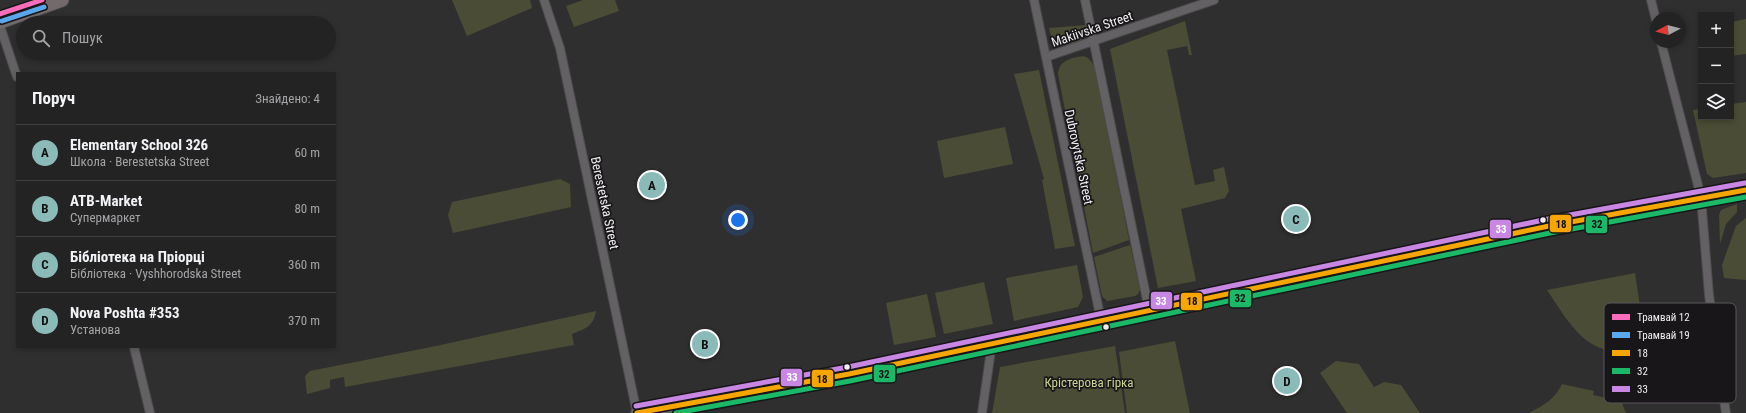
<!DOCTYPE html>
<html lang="uk">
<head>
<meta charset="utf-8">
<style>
	body { margin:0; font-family:"Roboto Condensed",sans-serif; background:#302f31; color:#f1f3f6 }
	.controls { position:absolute; right:12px; top:12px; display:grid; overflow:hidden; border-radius:0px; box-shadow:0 2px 6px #0003 }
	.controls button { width:36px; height:36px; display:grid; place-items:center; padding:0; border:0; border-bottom:1px solid #414041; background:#242324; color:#f1f3f6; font:20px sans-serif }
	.compass { position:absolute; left:1650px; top:12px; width:36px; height:36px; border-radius:50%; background:#242324; box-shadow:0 2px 6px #0003; rotate:263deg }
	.you { position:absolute; left:738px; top:220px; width:14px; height:14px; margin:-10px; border:3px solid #fff; border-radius:50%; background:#1a73e8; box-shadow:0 0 0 6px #1a73e833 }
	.badge { display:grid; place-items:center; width:26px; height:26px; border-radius:50%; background:#8bbbb9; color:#111; font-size:13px; font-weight:700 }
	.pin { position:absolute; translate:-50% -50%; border:2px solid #fff; box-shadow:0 1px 4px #0006 }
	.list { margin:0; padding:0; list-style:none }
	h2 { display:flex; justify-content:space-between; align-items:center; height:52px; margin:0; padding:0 16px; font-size:17px }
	h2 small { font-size:13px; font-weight:400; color:#a3a4a6 }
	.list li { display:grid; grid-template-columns:26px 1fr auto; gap:12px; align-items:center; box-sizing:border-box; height:56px; padding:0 16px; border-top:1px solid #414041 }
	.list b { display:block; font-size:15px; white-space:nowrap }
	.list p { margin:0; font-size:13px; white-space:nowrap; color:#a3a4a6 }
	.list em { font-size:13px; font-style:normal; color:#a3a4a6 }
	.icon { flex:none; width:22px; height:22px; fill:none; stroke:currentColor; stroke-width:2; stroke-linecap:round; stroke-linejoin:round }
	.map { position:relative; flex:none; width:1746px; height:413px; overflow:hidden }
	.search { position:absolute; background:#242324; box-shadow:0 2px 6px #0003; left:16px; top:16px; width:320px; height:44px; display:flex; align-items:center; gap:10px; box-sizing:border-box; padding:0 14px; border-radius:22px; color:#a3a4a6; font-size:15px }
	.panel { position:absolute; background:#242324; box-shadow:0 2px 6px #0003; left:16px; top:72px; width:320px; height:276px; border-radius:0px }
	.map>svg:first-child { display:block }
	.green { fill:#4a4c35 }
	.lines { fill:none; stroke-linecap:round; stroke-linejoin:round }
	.minor-casing { stroke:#4c4b4c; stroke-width:10 }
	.secondary-casing { stroke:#4c4b4c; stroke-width:14 }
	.primary-casing { stroke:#4c4b4c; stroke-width:15 }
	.minor { stroke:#636163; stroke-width:8 }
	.secondary { stroke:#676363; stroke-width:12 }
	.primary { stroke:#726a6b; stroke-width:13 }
	.bus-1-casing { stroke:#181618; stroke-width:8 }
	.bus-2-casing { stroke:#181618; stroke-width:8 }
	.bus-3-casing { stroke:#181618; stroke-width:8 }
	.bus-1 { stroke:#f7a600; stroke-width:5 }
	.bus-2 { stroke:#1ab867; stroke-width:5 }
	.bus-3 { stroke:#c787e3; stroke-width:5 }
	.tram-1-casing { stroke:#181618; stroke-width:8 }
	.tram-2-casing { stroke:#181618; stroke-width:8 }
	.tram-1 { stroke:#fb6dba; stroke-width:5 }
	.tram-2 { stroke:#5aa8eb; stroke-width:5 }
	.bus-dot { fill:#f0eef0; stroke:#181618; stroke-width:1.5 }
	.labels { text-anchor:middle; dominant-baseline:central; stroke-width:3.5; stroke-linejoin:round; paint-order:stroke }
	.street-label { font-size:13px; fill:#f0eef0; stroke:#181618 }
	.park-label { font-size:13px; fill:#cdd495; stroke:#181618 }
	.key { fill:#181618; stroke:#595759; stroke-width:1 }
	.key-label { font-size:11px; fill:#f0eef0 }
	.line-badge { stroke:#181618; stroke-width:1.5 }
	.badge-label { font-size:11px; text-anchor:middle; font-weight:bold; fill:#fff }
	.pale-badge-label { font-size:11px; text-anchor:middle; font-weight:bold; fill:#111 }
</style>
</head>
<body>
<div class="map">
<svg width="1746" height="413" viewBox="0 0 1746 413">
	<rect width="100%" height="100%" fill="#302f30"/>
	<g class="green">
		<polygon points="452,0 530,0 532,8 467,36"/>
		<polygon points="583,0 615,0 619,11 574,27 566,6"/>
		<polygon points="1746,19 1746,54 1731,56 1731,22"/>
		<polygon points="1185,21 1192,55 1189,55 1187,46 1167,50 1195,185 1215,181 1213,170 1224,167 1229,191 1225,198 1181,209 1196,281 1158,288 1110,49"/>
		<path d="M1086,25c3,25 -34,28 -37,3z"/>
		<path d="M1083,56l5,2 7,8 34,174 -36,13 -35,-179c1,-14 13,-16 25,-18z"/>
		<polygon points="1039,70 1075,246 1055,249 1042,180 1044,179 1014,74"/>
		<polygon points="1746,102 1746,173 1713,178 1707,174 1693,110 1701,109 1701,117 1731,117 1731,104"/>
		<polygon points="1005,127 1013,164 944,178 937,141"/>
		<polygon points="560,179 570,184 571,207 453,233 448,215 452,202"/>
		<polygon points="1737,204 1737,212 1726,224 1720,244 1719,215 1721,210"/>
		<polygon points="1746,218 1746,280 1724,278 1722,265 1736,226"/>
		<polygon points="1130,245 1140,289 1138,294 1135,296 1107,301 1102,296 1094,257"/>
		<polygon points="1077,265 1083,297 1078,307 1014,321 1006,278"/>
		<path d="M1635,273l10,67c-7,3 -18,11 -25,11 -37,2 -55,-35 -73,-61z"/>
		<polygon points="984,282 993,324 944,334 935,293"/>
		<polygon points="927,294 936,337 894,345 886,303"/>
		<path d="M596,311c-2,15 -11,18 -24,23l2,11 -229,42 -1,-10 -14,3v8l-23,6 -2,-18 5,-5 126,-25z"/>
		<polygon points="1175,341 1190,413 1127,413 1119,352"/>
		<polygon points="1115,346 1125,413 992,413 1000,367"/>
		<polygon points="1336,361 1359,364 1374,387 1384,382 1401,385 1420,413 1347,413 1320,373"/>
		<path d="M1562,384l32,7 -1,4 28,6 5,12h-97c15,-8 26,-14 33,-29z"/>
	</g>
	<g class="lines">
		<g class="minor-casing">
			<g id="minor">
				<polyline points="544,0 560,48 637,413"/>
				<polyline points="1034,0 1101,320"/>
				<polyline points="1085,0 1149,310"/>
				<polyline points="1651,0 1656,20"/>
				<polyline points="0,26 17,77"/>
				<polyline points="1661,42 1701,197 1709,295 1726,413"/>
				<polyline points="1046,57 1214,0"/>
				<polyline points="134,347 150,413"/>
				<polyline points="982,413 992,343"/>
			</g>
		</g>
		<g class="secondary-casing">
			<polyline id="secondary" points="637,413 849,374 1549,226 1746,190"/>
		</g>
		<g class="primary-casing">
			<polyline id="primary" points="0,22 62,0"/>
		</g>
		<use href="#minor" class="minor"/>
		<use href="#secondary" class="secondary"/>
		<use href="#primary" class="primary"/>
		<g class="bus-1-casing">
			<polyline id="bus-1" points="637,413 849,374 1549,226 1746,190"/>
		</g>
		<g class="bus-2-casing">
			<polyline id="bus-2" points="676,413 850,381 1550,233 1746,197"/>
		</g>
		<g class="bus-3-casing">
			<polyline id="bus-3" points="636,406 848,367 1548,219 1745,183"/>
		</g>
		<use href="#bus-1" class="bus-1"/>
		<use href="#bus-2" class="bus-2"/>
		<use href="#bus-3" class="bus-3"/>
		<g class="tram-1-casing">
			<polyline id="tram-1" points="0,14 42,0"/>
		</g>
		<g class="tram-2-casing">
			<polyline id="tram-2" points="2,21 44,7"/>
		</g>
		<use href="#tram-1" class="tram-1"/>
		<use href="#tram-2" class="tram-2"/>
	</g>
	<g class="bus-dot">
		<circle cx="1543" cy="220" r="3.5"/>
		<circle cx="1106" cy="327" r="3.5"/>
		<circle cx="847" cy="367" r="3.5"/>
	</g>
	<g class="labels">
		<g class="street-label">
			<text transform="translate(1092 29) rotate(-19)">Makiivska Street</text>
			<text transform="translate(1079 157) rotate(78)">Dubrovytska Street</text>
			<text transform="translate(605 203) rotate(78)">Berestetska Street</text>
		</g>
		<g class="park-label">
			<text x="1089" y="382">Крістерова гірка</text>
		</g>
	</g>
	<rect x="1604" y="303" width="132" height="100" rx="6" class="key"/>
	<rect x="1612" y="314" width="18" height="6" fill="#fb6dba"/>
	<rect x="1612" y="332" width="18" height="6" fill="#5aa8eb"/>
	<rect x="1612" y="350" width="18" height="6" fill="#f7a600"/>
	<rect x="1612" y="368" width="18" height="6" fill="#1ab867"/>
	<rect x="1612" y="386" width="18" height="6" fill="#c787e3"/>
	<g class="key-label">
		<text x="1637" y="321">Трамвай 12</text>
		<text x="1637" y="339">Трамвай 19</text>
		<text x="1637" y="357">18</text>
		<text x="1637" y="375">32</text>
		<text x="1637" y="393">33</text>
	</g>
	<g class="line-badge">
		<rect x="1549" y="214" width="23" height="19" rx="4" fill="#f7a600"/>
		<rect x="1585" y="215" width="23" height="19" rx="4" fill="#1ab867"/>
		<rect x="1489" y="219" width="23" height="20" rx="4" fill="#c787e3"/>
		<rect x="1229" y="289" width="23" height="19" rx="4" fill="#1ab867"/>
		<rect x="1150" y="291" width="23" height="19" rx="4" fill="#c787e3"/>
		<rect x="1180" y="292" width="23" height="19" rx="4" fill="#f7a600"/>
		<rect x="873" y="364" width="23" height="19" rx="4" fill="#1ab867"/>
		<rect x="780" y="368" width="23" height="19" rx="4" fill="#c787e3"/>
		<rect x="811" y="369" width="23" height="19" rx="4" fill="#f7a600"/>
	</g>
	<g class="badge-label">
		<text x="1501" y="233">33</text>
		<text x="1161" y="305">33</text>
		<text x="792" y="381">33</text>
	</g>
	<g class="pale-badge-label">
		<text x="1561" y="228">18</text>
		<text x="1597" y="228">32</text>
		<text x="1240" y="302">32</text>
		<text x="1192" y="305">18</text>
		<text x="884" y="378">32</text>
		<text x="822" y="383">18</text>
	</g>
</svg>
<div class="controls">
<button>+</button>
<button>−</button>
<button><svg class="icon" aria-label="layers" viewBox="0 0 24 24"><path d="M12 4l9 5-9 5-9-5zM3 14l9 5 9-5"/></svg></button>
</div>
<svg class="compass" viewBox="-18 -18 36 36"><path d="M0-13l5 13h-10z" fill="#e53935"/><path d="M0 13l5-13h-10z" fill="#a3a4a6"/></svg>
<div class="you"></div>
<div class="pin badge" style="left:652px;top:185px">A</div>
<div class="pin badge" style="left:705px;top:344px">B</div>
<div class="pin badge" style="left:1296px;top:219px">C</div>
<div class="pin badge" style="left:1287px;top:381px">D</div>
<div class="search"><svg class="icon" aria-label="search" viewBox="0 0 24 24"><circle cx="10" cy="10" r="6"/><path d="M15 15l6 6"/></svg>Пошук</div>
<section class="panel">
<h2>Поруч<small>Знайдено: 4</small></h2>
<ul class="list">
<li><span class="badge">A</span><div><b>Elementary School 326</b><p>Школа · Berestetska Street</p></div><em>60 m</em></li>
<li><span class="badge">B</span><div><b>ATB-Market</b><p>Супермаркет</p></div><em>80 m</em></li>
<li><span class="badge">C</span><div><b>Бібліотека на Пріорці</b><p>Бібліотека · Vyshhorodska Street</p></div><em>360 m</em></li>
<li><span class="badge">D</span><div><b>Nova Poshta #353</b><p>Установа</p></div><em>370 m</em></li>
</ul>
</section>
</div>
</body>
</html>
